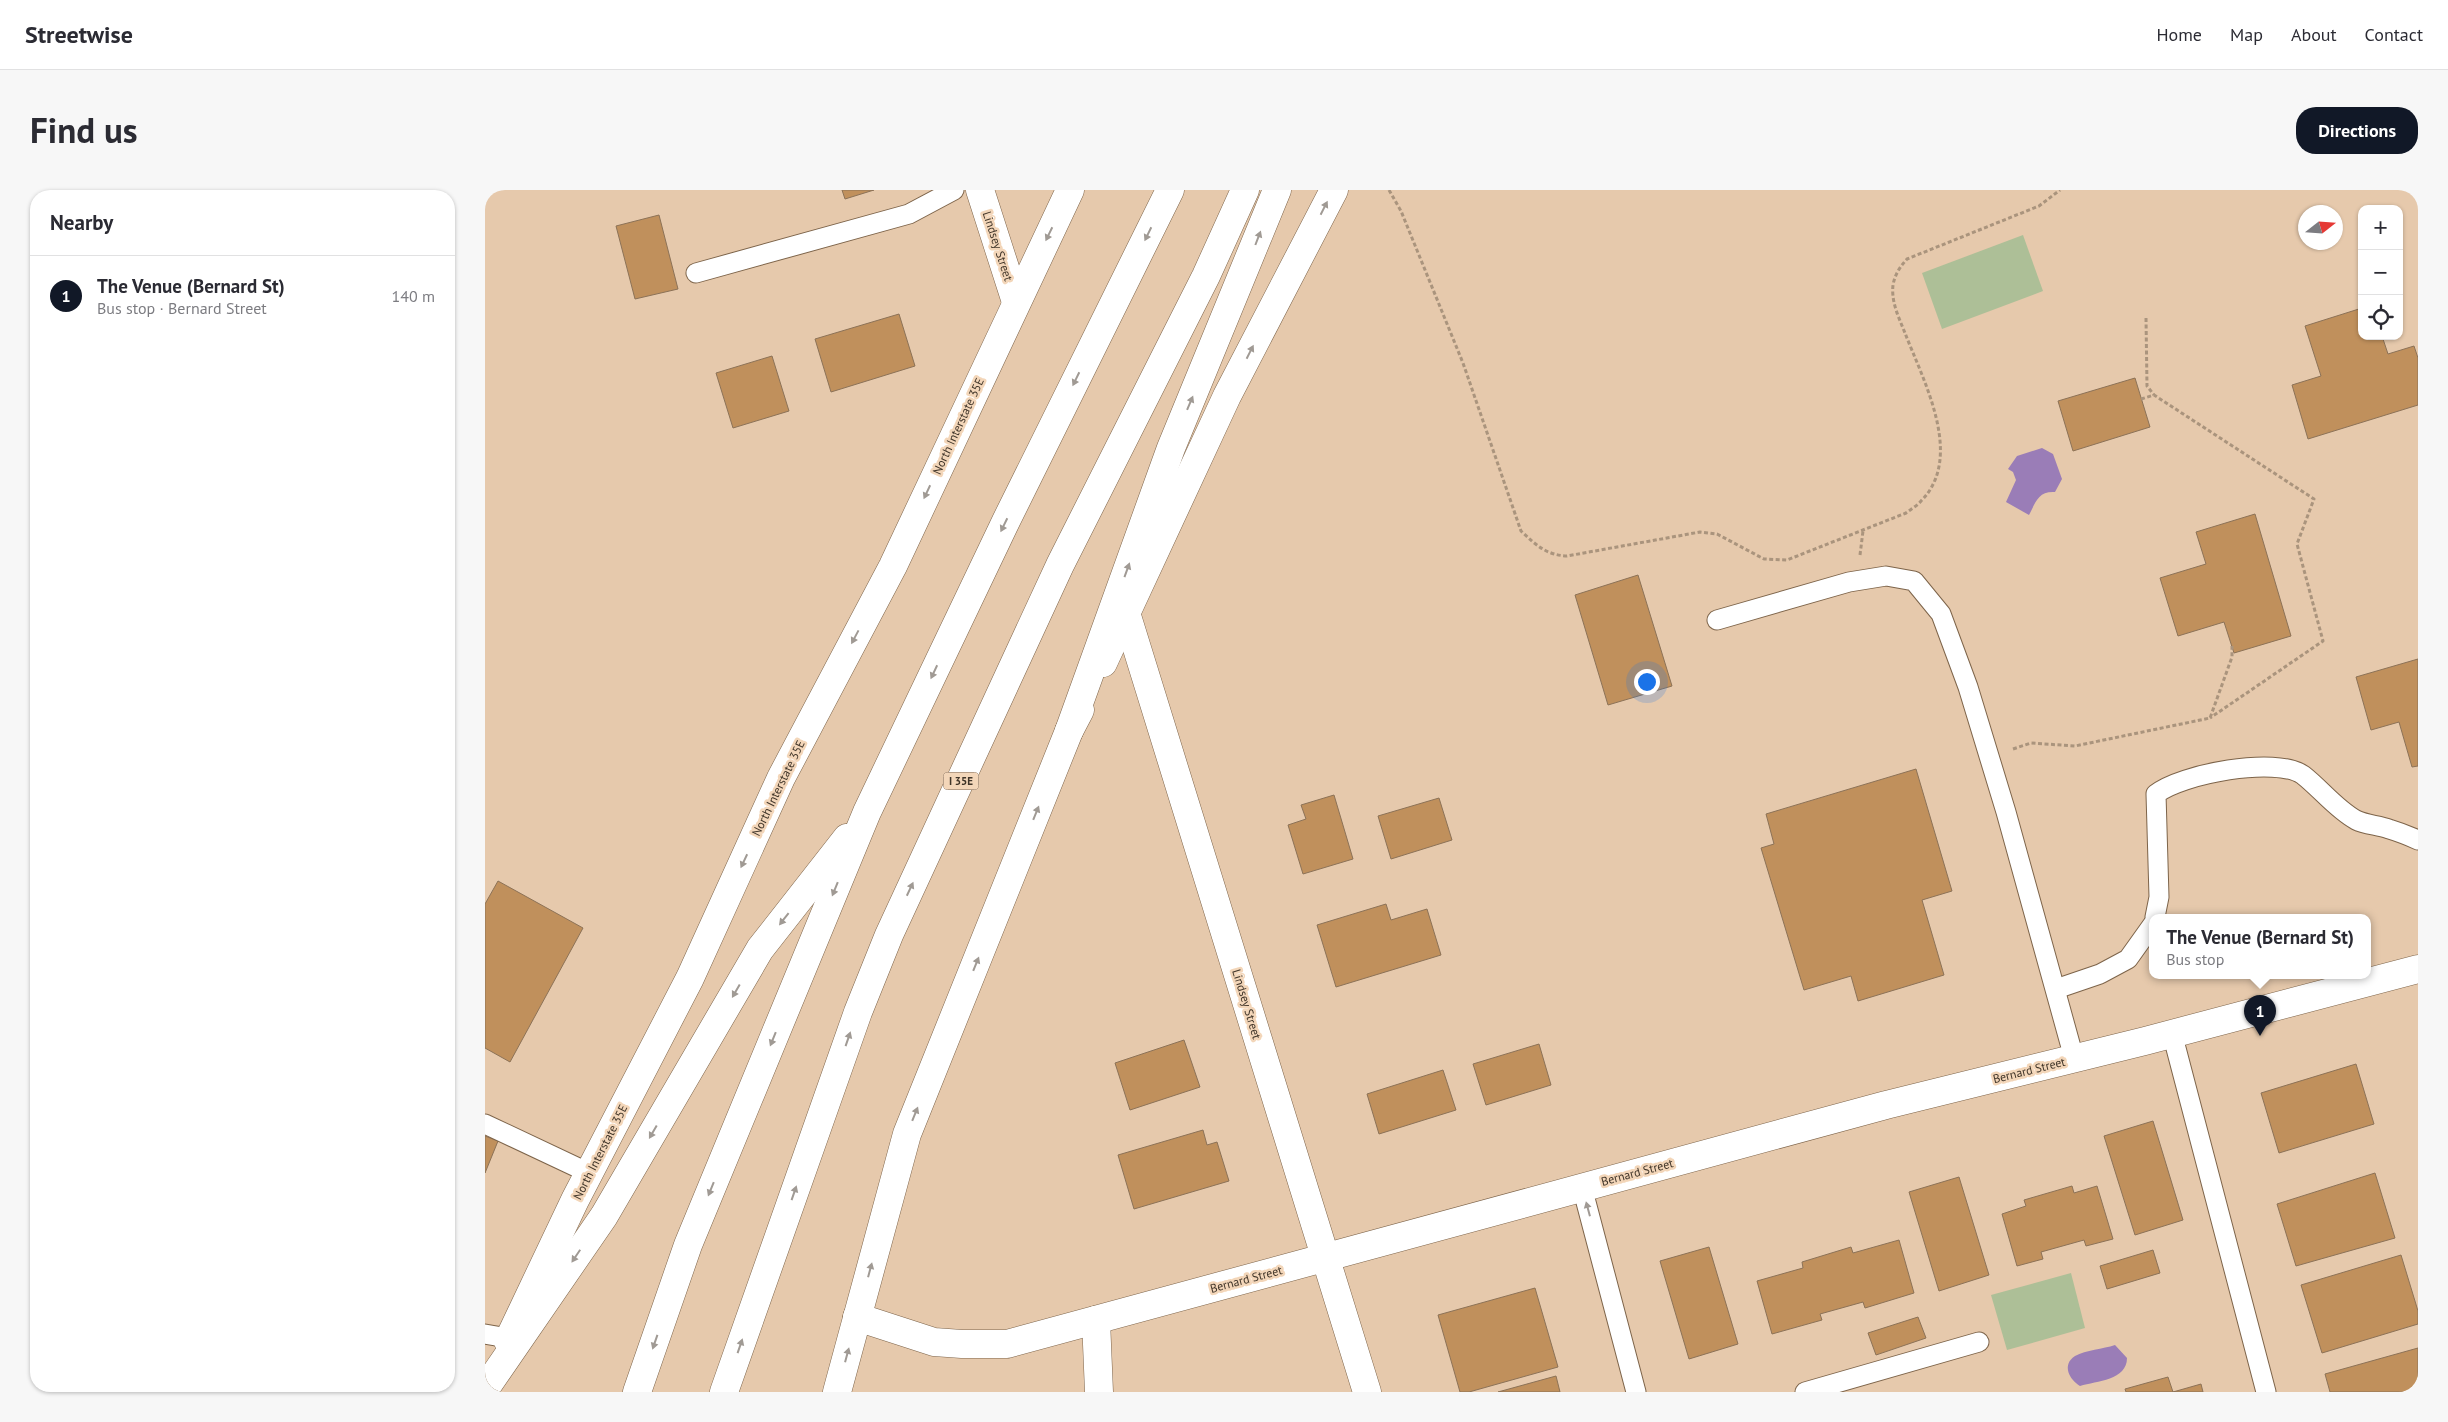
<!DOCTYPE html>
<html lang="en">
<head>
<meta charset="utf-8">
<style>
	body { margin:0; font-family:"PT Sans",sans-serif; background:#f7f7f7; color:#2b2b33 }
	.controls { position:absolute; right:15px; top:15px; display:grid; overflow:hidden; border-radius:10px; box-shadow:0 1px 4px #0004 }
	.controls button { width:45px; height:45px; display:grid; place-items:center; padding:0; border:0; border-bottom:1px solid #e1e1e2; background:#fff; color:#2b2b33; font:25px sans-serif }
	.compass { position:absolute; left:1813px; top:15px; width:45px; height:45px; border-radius:50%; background:#fff; box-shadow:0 1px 4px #0004; rotate:73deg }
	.you { position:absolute; left:1161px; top:491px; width:18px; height:18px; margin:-12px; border:4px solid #fff; border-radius:50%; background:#1a73e8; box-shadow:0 0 0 8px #1a73e833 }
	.badge { display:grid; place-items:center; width:32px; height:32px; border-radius:50%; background:#111827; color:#fff; font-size:16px; font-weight:700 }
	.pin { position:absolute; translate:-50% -41px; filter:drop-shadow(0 1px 2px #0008) }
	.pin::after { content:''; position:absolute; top:26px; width:18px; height:15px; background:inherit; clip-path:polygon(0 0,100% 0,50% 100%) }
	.popup { position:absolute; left:1664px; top:724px; width:222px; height:65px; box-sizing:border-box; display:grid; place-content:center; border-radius:10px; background:#fff; filter:drop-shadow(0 1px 4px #0005); font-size:16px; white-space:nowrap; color:#7c7c81 }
	.popup b { font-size:19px; color:#2b2b33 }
	.popup::after { content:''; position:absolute; left:50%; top:100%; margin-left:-10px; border:10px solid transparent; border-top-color:#fff }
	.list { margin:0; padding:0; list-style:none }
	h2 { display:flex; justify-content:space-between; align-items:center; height:65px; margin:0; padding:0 20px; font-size:21px }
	h2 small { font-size:16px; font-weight:400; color:#7c7c81 }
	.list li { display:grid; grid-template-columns:32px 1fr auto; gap:15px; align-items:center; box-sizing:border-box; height:80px; padding:0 20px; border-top:1px solid #e1e1e2 }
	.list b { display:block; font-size:19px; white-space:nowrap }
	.list p { margin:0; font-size:16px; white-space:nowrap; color:#7c7c81 }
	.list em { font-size:16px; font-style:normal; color:#7c7c81 }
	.icon { flex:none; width:28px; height:28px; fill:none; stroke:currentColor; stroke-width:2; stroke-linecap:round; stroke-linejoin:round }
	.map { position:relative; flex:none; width:1933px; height:1202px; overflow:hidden; border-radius:20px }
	header { display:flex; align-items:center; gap:30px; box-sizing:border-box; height:70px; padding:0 25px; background:#fff; border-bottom:1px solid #e1e1e2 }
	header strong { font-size:24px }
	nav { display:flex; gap:28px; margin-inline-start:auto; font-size:18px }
	.intro { display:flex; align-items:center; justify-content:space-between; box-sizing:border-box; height:120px; padding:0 30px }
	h1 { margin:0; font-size:35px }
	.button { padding:12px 22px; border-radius:20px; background:#111827; color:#fff; font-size:18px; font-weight:700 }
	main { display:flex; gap:30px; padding:0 30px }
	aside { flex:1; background:#fff; border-radius:20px; box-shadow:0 1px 4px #0004 }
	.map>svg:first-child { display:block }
	.green { fill:#adbf97 }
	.water { fill:#9a7db7 }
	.building { fill:#c0905c; stroke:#8c7257 }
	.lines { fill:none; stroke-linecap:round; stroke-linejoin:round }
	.service-casing { stroke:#7d644a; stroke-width:21 }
	.minor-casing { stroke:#7d644a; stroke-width:29 }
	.tertiary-casing { stroke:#7d644a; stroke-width:29 }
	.secondary-casing { stroke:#7d644a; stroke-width:29 }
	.motorway-casing { stroke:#7d644a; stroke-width:29 }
	.path { stroke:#aa947d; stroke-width:3; stroke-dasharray:4 2.5; stroke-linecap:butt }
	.service { stroke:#fff; stroke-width:19 }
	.minor { stroke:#fff; stroke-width:28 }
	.tertiary { stroke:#fff; stroke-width:28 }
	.secondary { stroke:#fff; stroke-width:28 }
	.motorway { stroke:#fff; stroke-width:28 }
	.oneway { fill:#a09a94 }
	.labels { text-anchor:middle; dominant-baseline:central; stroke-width:5; stroke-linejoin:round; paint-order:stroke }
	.shield { fill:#f3d6b9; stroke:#766554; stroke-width:1 }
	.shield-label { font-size:11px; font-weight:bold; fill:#403529 }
	.street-label { font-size:12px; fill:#403529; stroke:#f3d6b9 }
</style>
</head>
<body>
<header>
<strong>Streetwise</strong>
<nav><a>Home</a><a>Map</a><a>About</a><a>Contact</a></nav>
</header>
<div class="intro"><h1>Find us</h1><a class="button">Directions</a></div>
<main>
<aside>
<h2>Nearby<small></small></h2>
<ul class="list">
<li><span class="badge">1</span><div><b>The Venue (Bernard St)</b><p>Bus stop · Bernard Street</p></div><em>140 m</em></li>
</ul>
</aside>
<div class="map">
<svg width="1933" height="1202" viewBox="0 0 1933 1202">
	<rect width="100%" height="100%" fill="#e6c9ac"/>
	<g class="green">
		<polygon points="1538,45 1558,101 1457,139 1437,83"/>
		<polygon points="1586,1083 1600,1138 1522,1160 1506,1105"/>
	</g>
	<g class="water">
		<path d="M1557,258l11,6 9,25 -7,13c-17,-1 -19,10 -26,23l-23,-13 10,-22 -3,-8 -5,-3 9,-13z"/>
		<path d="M1630,1155l12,13c0,22 -30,23 -47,28 -10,-6 -19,-21 -5,-30 11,-6 28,-7 40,-11z"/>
	</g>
	<g class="building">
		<polygon points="357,0 389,0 360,9"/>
		<polygon points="174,25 193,99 150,109 131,36"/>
		<polygon points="1877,118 1877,146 1897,146 1903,164 1929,156 1933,168 1933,215 1823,249 1807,195 1836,186 1820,136"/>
		<polygon points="414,124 430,176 346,202 330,149"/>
		<polygon points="287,166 304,221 248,238 231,183"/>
		<polygon points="1650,188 1665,237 1588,261 1573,211"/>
		<polygon points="1770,324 1806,446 1749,463 1739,432 1693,446 1675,388 1721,374 1711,342"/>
		<polygon points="1153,385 1187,496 1123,515 1090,405"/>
		<polygon points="1933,469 1933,576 1927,577 1914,532 1886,540 1871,487"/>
		<polygon points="1431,579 1467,701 1437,710 1459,785 1373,811 1366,786 1319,800 1276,658 1289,654 1281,624"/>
		<polygon points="849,605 868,669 818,684 803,635 821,629 816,615"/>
		<polygon points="954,608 967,650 906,669 893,626"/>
		<polygon points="13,691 98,738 25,872 0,858 0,714"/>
		<polygon points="901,714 906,730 942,719 956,765 851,797 832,735"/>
		<polygon points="699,850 715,897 645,920 630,873"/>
		<polygon points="1054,854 1066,895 1001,915 988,874"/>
		<polygon points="1871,874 1889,934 1794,963 1776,903"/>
		<polygon points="958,880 971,920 894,944 882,904"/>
		<polygon points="1668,931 1698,1030 1650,1045 1619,946"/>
		<polygon points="718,940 722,955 732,952 744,991 649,1019 633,965"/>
		<polygon points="0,946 13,951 0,983"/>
		<polygon points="1890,983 1910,1048 1811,1076 1792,1014"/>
		<polygon points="1474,987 1504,1085 1454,1101 1424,1002"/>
		<polygon points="1587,996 1589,1003 1612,996 1628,1049 1601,1056 1599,1050 1556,1062 1558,1069 1532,1076 1517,1024 1541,1016 1539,1010"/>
		<polygon points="1414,1050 1429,1103 1380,1118 1378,1112 1335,1124 1337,1130 1287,1144 1272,1091 1318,1078 1317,1072 1366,1057 1368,1063"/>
		<polygon points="1224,1057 1253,1154 1204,1169 1175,1071"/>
		<polygon points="1668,1060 1675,1083 1622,1099 1615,1076"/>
		<polygon points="1916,1065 1933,1121 1933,1134 1837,1163 1816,1095"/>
		<polygon points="1050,1098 1073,1177 984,1202 975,1202 953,1125"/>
		<polygon points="1433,1127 1441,1148 1391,1165 1383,1143"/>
		<polygon points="1933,1158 1933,1202 1845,1202 1840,1184"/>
		<polygon points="1071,1186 1075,1202 1013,1202"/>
		<polygon points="1683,1187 1688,1202 1641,1202 1640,1199"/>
		<polygon points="1716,1194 1718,1202 1688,1202"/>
	</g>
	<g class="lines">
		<g class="service-casing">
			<g id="service">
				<polyline points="211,83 424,24 469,0"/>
				<polyline points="1232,430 1364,392 1401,386 1429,391 1456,424 1483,497 1521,622 1589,868"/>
				<path d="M1670,727l4,-20 -3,-103c25,-20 120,-38 147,-19 18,14 33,34 53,45 10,5 23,5 33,9 10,3 20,7 29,11"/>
				<polyline points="1571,799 1615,784 1643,769 1668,734"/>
				<polyline points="1687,843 1781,1202"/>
				<polyline points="0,934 104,983"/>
				<polyline points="1097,997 1151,1202"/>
				<polyline points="0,1144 34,1150"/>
				<polyline points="1320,1202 1494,1152"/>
			</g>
		</g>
		<g class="minor-casing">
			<g id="minor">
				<polyline points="495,0 531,112"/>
				<polyline points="642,426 882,1202"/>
				<polyline points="611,1130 614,1202"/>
			</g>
		</g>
		<g class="tertiary-casing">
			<polyline id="tertiary" points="372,1127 449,1152 477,1154 522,1154 1401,915 1660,851 1933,779"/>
		</g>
		<g class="secondary-casing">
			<g id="secondary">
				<polyline points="618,473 742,206 849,0"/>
				<polyline points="23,1151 90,1010 205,788 296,588 408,376 585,0"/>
				<polyline points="352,1202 422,944 584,541 595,520"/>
			</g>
		</g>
		<g class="motorway-casing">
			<g id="motorway">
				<polyline points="584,541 686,258 792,0"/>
				<polyline points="0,1199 119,1026 275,759 362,648"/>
				<polyline points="152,1202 203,1055 382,622 521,331 685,0"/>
				<polyline points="239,1202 373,822 404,745 575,375 721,86 760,0"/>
			</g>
		</g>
		<g class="path">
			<path d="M904,0l12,21 62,152 58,168c15,14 25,24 46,25l133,-24 17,2 47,25 23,1 119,-47c5,-4 11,-7 15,-12 44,-44 2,-121 -16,-168 -6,-15 -14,-31 -12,-48 2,-11 7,-18 14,-26l132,-53 21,-16"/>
			<polyline points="1661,128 1662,196 1669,205"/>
			<polyline points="1656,209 1669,205 1829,309 1812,354 1838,451 1725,528"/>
			<polyline points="1375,365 1378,341"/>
			<polyline points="1528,559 1546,553 1590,556 1725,528 1747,467 1747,456"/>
		</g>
		<use href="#service" class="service"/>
		<use href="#minor" class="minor"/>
		<use href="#tertiary" class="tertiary"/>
		<use href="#secondary" class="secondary"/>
		<use href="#motorway" class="motorway"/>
	</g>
	<defs><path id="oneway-solid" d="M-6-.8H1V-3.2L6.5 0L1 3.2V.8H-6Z" transform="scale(1.25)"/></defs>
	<g class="oneway">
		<use href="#oneway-solid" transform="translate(839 18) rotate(-63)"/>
		<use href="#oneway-solid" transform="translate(564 44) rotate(116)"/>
		<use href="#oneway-solid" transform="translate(663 44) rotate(116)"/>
		<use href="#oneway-solid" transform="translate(773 48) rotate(-69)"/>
		<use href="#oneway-solid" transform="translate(765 162) rotate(-63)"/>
		<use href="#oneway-solid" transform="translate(591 189) rotate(116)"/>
		<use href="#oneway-solid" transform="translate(705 213) rotate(-67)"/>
		<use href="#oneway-solid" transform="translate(442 302) rotate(115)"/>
		<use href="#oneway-solid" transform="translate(519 335) rotate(116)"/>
		<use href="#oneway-solid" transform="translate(642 380) rotate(-70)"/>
		<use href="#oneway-solid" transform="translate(370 447) rotate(118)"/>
		<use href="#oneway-solid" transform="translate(449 482) rotate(115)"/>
		<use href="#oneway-solid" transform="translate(551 623) rotate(-68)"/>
		<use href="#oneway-solid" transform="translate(259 671) rotate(115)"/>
		<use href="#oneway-solid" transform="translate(350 699) rotate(112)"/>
		<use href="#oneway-solid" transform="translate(425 699) rotate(-65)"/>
		<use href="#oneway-solid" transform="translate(299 729) rotate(128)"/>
		<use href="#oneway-solid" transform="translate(491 774) rotate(-68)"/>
		<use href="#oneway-solid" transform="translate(251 801) rotate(120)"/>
		<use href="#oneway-solid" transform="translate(288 849) rotate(112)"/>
		<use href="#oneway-solid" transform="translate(363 849) rotate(-71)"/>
		<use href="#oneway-solid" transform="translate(430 924) rotate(-68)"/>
		<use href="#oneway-solid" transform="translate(168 942) rotate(120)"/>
		<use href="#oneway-solid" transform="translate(226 999) rotate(112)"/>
		<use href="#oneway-solid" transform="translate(309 1003) rotate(-71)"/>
		<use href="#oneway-solid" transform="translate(1103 1019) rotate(-105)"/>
		<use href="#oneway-solid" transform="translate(91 1066) rotate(124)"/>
		<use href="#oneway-solid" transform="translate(385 1080) rotate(-75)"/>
		<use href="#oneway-solid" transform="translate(170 1152) rotate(109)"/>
		<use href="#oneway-solid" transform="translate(255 1156) rotate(-71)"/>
		<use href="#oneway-solid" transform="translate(362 1165) rotate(-75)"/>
	</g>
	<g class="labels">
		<rect class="shield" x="458.5" y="582.5" width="35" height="17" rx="4"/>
		<g class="shield-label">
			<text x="476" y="591">I 35E</text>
		</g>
		<g class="street-label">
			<text transform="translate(513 56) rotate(72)">Lindsey Street</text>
			<text transform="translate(473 236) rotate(-65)">North Interstate 35E</text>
			<text transform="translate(293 598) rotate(-64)">North Interstate 35E</text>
			<text transform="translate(762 814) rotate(73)">Lindsey Street</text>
			<text transform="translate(1544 880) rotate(-14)">Bernard Street</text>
			<text transform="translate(115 962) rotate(-63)">North Interstate 35E</text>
			<text transform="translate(1152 982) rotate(-15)">Bernard Street</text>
			<text transform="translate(761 1089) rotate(-15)">Bernard Street</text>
		</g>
	</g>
</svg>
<div class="controls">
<button>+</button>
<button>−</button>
<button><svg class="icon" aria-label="locate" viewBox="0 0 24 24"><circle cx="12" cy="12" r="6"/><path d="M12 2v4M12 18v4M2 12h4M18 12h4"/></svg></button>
</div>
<svg class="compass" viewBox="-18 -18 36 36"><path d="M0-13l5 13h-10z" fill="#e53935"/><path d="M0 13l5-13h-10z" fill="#7c7c81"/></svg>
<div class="you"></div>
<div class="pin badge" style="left:1775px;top:846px">1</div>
<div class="popup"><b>The Venue (Bernard St)</b>Bus stop</div>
</div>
</main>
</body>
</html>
